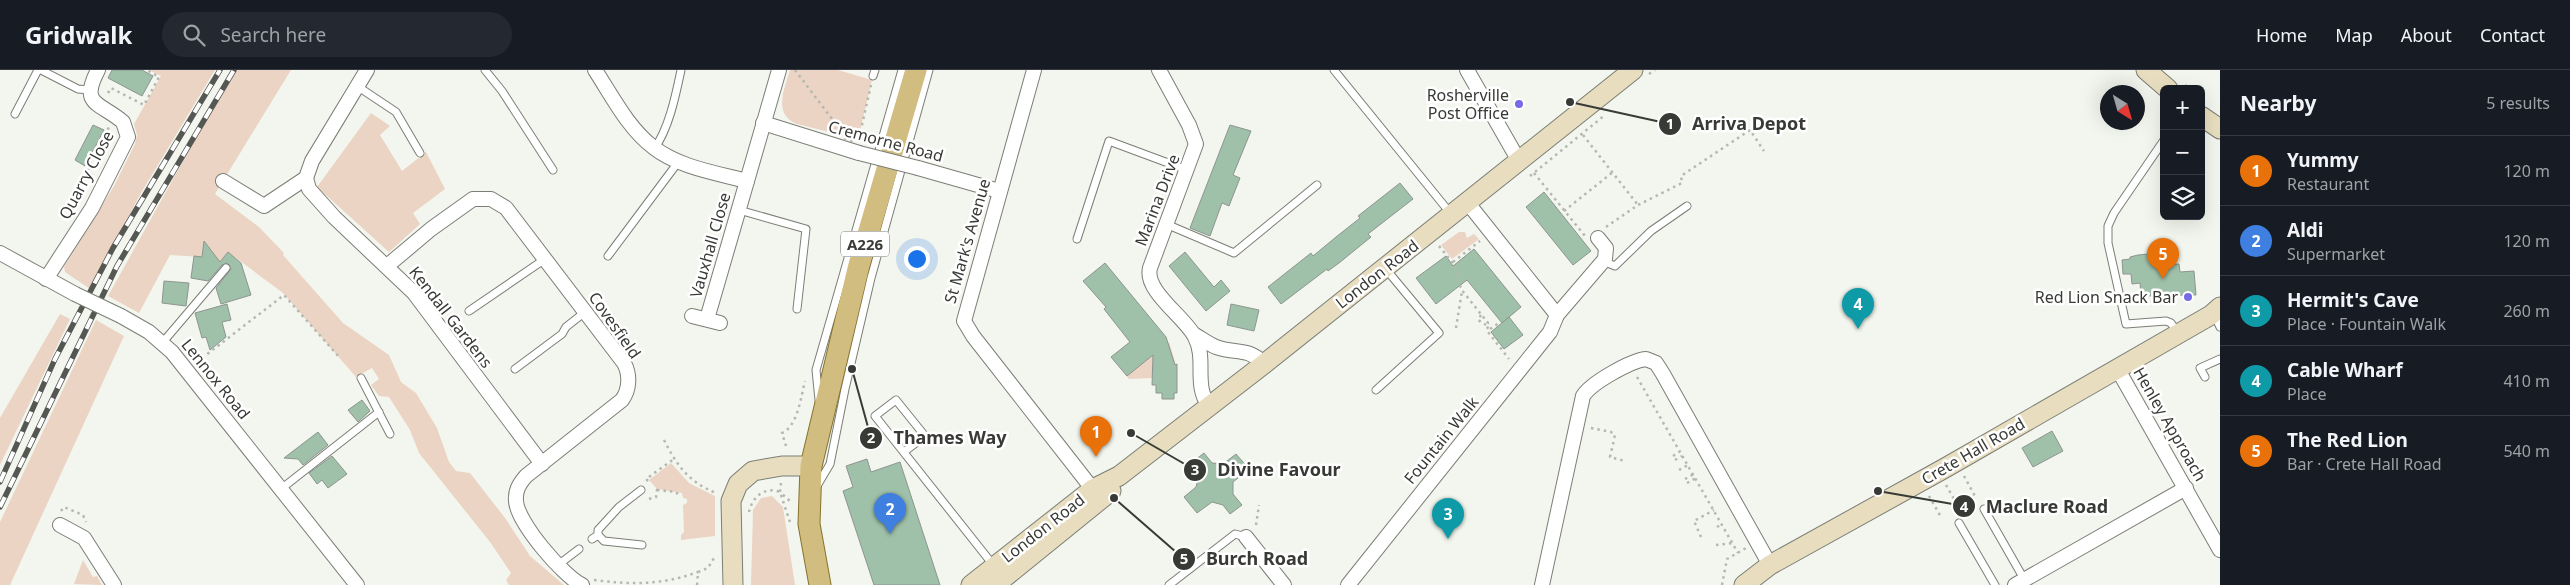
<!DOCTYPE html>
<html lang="en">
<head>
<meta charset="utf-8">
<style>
	body { margin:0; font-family:"Noto Sans",sans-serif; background:#242831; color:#f1f3f6 }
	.controls { position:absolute; right:15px; top:15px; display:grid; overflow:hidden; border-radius:8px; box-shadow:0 5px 20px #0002 }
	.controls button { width:45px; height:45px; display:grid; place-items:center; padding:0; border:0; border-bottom:1px solid #363941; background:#171b24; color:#f1f3f6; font:25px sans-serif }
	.compass { position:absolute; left:2100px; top:15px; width:45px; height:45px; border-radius:50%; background:#171b24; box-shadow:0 5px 20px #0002; rotate:143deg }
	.you { position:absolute; left:916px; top:188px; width:18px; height:18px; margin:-12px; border:4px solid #fff; border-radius:50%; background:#1a73e8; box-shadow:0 0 0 8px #1a73e833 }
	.badge { display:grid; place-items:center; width:32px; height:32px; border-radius:50%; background:#7c3aed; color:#fff; font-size:16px; font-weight:700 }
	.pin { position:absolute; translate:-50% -41px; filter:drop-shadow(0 1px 2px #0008) }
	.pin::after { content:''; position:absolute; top:26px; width:18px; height:15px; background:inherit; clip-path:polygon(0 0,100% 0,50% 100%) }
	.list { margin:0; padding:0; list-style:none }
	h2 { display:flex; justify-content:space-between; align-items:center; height:65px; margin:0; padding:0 20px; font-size:21px }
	h2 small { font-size:16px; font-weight:400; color:#9ea1a6 }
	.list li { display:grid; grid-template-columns:32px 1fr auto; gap:15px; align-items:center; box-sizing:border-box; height:70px; padding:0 20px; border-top:1px solid #363941 }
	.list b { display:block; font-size:19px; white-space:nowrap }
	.list p { margin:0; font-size:16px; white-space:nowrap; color:#9ea1a6 }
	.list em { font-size:16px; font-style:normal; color:#9ea1a6 }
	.icon { flex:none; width:28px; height:28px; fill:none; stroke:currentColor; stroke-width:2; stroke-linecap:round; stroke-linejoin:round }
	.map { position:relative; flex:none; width:2220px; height:515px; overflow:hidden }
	header { display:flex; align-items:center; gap:30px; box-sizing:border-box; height:70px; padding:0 25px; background:#171b24; border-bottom:1px solid #363941 }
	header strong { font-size:24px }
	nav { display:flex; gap:28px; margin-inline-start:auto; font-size:18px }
	.search { width:350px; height:45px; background:#242831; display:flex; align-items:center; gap:12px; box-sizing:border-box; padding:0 18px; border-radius:28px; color:#9ea1a6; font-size:19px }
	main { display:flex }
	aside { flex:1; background:#171b24 }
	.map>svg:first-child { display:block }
	.green { fill:#ebd4c4 }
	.building { fill:#9fc0a9; stroke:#8d9590 }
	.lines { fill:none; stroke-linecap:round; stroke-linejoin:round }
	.lane-casing { stroke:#7b7e76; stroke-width:9 }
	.street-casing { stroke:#7b7e76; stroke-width:16 }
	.secondary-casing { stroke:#7b7e76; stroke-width:21 }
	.primary-casing { stroke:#87732e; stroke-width:23 }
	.path { stroke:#b5b7b1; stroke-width:2.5; stroke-dasharray:2.5 4; stroke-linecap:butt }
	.lane { stroke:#fff; stroke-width:7 }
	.street { stroke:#fff; stroke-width:14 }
	.secondary { stroke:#e8debf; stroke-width:19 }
	.primary { stroke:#d1bd7f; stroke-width:21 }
	.rail-casing { stroke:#555753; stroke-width:5.5 }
	.rail { stroke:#fff; stroke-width:4; stroke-dasharray:11; stroke-linecap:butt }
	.street-bridge-casing { stroke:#7b7e76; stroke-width:16; stroke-linecap:butt }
	.path-bridge { stroke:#b5b7b1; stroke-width:2.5; stroke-dasharray:2.5 4; stroke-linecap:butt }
	.street-bridge { stroke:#fff; stroke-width:14 }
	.poi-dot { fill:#766be6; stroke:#fff; stroke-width:2 }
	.labels { text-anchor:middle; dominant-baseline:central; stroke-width:5; stroke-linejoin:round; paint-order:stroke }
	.shield { fill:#fff; stroke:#747572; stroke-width:1 }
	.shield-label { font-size:15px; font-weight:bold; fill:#383a36 }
	.poi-label { font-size:16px; fill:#383a36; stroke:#fff; text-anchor:end }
	.street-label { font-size:16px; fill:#383a36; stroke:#fff }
	.leader { fill:none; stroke:#383a36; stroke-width:2 }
	.callout-dot { fill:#383a36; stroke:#fff; stroke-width:2 }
	.mark-label { font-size:15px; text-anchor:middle; font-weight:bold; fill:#fff }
	.callout-label { font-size:18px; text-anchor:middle; font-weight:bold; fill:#383a36; stroke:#fff; stroke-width:5; stroke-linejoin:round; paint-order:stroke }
</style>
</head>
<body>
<header>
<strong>Gridwalk</strong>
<div class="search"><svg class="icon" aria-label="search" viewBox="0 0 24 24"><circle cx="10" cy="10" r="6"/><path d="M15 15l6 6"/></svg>Search here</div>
<nav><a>Home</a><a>Map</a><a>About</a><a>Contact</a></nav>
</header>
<main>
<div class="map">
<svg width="2220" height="515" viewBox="0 0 2220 515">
	<rect width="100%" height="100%" fill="#f3f6ee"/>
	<g class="green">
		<polygon points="149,0 215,0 141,123 90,219 65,202 64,197 114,116 135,74 137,65 134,54 161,6"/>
		<polygon points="237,0 291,0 215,124 259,157 284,183 283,185 343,253 389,285 401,312 416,323 437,358 449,392 456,401 470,403 505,448 530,486 564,515 509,515 506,510 511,503 490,472 419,383 410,360 389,327 379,326 371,315 379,309 372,298 356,307 283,223 228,182 220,192 203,180 202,187 170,185 139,243 108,226 197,66"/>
		<path d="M790,0h48l34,10 -14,59 -61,-15c-25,-10 -12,-36 -7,-54z"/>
		<polygon points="371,43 390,56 380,65 402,101 426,82 445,119 413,143 420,154 389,182 317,117"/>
		<polygon points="1459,162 1465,162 1467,168 1474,164 1479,169 1452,189 1441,175"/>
		<polygon points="60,244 70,249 0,395 0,348"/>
		<polygon points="96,250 124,266 10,515 0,515 0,452"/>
		<polygon points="1153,252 1140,281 1147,290 1169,272 1176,295 1156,294 1152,308 1129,309 1111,287"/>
		<polygon points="671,393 689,413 715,426 715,466 681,470 681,465 684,462 683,435 687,433 687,429 683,428 682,423 657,419 649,410"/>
		<polygon points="772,426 783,437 795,515 751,515 753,440 761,428"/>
		<polygon points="83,490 93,507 97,506 102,515 74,514"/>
	</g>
	<g class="building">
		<polygon points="112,0 142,0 153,6 142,26 108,8"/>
		<polygon points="93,55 104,60 85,96 75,90"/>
		<polygon points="1230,55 1251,61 1233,105 1240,108 1229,136 1222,133 1210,166 1190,158"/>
		<polygon points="1400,113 1413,129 1368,164 1371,167 1339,193 1328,201 1327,199 1281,234 1268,217 1311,183 1313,186 1336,167 1360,148 1358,146"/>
		<polygon points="1544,122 1591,181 1573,195 1526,137"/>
		<polygon points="204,171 220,192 228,182 241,193 251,225 221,234 216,218 231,199 227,193 222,195 208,211 191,208 194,186 202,187"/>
		<polygon points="1474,179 1521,237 1502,253 1467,210 1436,234 1416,208 1446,186 1453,196"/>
		<polygon points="1185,182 1214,217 1221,210 1230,221 1206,241 1169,196"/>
		<polygon points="2158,183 2159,195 2179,194 2180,202 2194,201 2196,225 2141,226 2140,213 2132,214 2131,204 2123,204 2122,190 2130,189 2130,187 2138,185"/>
		<polygon points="1105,193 1166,267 1175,295 1177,294 1177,323 1174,323 1174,329 1162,329 1162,323 1156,323 1156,315 1152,315 1153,285 1127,306 1111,287 1130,272 1104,239 1106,237 1083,211"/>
		<polygon points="164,211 189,213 186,236 162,233"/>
		<polygon points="227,234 231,250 222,252 226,267 210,280 206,267 202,268 195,243"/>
		<polygon points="1231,234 1259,240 1254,261 1227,255"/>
		<polygon points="1509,247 1523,265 1504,279 1491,262"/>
		<polygon points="362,330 370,341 358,352 348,340"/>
		<polygon points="2052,361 2063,381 2033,397 2022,378"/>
		<polygon points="318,362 328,375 303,395 298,389 284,388"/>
		<polygon points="1204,383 1212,393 1223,394 1236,384 1249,399 1233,412 1233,424 1242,435 1230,444 1223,435 1212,432 1197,443 1184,427 1196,417 1199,406 1190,394"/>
		<polygon points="332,386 347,404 328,418 322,410 317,414 309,403"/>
		<polygon points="867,389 871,402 900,392 940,515 874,515 843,421 853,417 846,396"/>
	</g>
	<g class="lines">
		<g class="lane-casing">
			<g id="lane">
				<polyline points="41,0 78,19 90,20"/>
				<polyline points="485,0 502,21 553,100"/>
				<polyline points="1334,0 1451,144"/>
				<polyline points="873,6 875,0"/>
				<polyline points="357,16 396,42 420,83"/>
				<polyline points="15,44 38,0"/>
				<polyline points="2164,70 2114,143 2108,156 2108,173 2126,254 2166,251 2171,253 2177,262"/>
				<path d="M654,79c15,-20 22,-55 27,-79"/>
				<polyline points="739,140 806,159 797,239"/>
				<polyline points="1166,154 1234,183 1317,115"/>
				<polyline points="1077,169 1109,71 1187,100"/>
				<polyline points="608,186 679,91"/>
				<polyline points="1603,191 1615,196 1651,161 1687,136"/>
				<polyline points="469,241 545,189"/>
				<polyline points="2214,244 2220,257"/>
				<polyline points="163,272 226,198"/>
				<polyline points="515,299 562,264 566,257 585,242"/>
				<polyline points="2205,307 2200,298 2220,289"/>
				<polyline points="361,308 390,364"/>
				<polyline points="1376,320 1439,263 1385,198"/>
				<polyline points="819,330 816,300 902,0"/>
				<polyline points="904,382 925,366 896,330 875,346 994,496"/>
				<polyline points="817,416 830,394 845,319 871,208 929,0"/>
				<polyline points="281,419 379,342"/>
				<polyline points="1984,439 2024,509"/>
				<polyline points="1959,453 1995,515"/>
				<polyline points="598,465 604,471 642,475"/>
				<polyline points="592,469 598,465 598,460 619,437 641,420"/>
				<polyline points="558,495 579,479"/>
				<polyline points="1169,515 1226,471 1235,464 1246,467"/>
			</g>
		</g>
		<g class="street-casing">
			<g id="street">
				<path d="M595,0c17,26 33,58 58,77 25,20 63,26 94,34l32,-111"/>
				<polyline points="1034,0 964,251 973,266 1098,426"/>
				<path d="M1159,0l30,55 7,19 -46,124c-6,23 35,49 45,69 12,23 -2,47 14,69"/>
				<polyline points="1467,0 1519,91"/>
				<polyline points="763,53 859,83"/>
				<polyline points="918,98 999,121"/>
				<polyline points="306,108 309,119 334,147 414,223 542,394"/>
				<polyline points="223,111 264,136 306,108 312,91 367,0"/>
				<polyline points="1467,132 1557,245"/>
				<polyline points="0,183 75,224"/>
				<path d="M387,196l44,-37 42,-30h18l15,9 118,155c6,11 6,26 -2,37l-96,76c-7,8 -11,15 -10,25 1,21 47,75 66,84"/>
				<path d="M46,209l46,-71 36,-71 -5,-15c-23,-20 -44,-16 -25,-52"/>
				<polyline points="121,246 149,262 172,282 357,515"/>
				<polyline points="692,246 720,253"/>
				<polyline points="707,249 747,111"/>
				<path d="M1195,265c7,4 14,9 21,12 18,7 33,0 48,17"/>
				<polyline points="2117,298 2220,480"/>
				<polyline points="60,455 84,468 114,515"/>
				<polyline points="1246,467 1284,515"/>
				<polyline points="1348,515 1550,262 1557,245 1605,189 1606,178 1598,168"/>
				<path d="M1542,515l41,-189c8,-13 47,-35 63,-37l10,4 7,11 107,191"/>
				<polyline points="2015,515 2186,418"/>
			</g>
		</g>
		<g class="secondary-casing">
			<g id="secondary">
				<polyline points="2146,0 2168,19"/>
				<polyline points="2201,46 2220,59"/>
				<polyline points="733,515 731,431 738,414 753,401 782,396 811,396"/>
				<polyline points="971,515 1093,419 1119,406 1264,294 1633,0"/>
				<polyline points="995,515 1111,421"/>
				<polyline points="1744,515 1770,495 1945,398 2211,245 2220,237"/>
			</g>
		</g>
		<g class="primary-casing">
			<polyline id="primary" points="820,515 809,454 811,396 859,195 916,0"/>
		</g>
		<g class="path">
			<polyline points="795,0 842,62"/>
			<polyline points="1649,4 1655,0"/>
			<polyline points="2185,15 2190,19"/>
			<polyline points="108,23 111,18 144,35 159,7 147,0"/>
			<polyline points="1583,65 1638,135"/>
			<polyline points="859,68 871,15"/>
			<polyline points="1534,103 1585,166"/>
			<polyline points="92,106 88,97 109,57"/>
			<polyline points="1530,106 1605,45"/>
			<polyline points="1564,141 1613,102"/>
			<polyline points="1606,157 1638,135 1682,113 1681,106 1750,60 1764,81"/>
			<polyline points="1439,176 1455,196 1461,219 1488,253 1486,255 1489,260 1488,262 1509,289"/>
			<polyline points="1453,192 1480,171"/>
			<polyline points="1481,245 1478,250 1486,255"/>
			<polyline points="1456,258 1462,221"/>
			<polyline points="1490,259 1499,253"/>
			<polyline points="197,292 284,225 340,288"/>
			<polyline points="1637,307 1738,483"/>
			<polyline points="1591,358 1611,362 1615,365 1610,387 1625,391"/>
			<path d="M664,370c13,26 25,42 52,53"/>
			<path d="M786,376l-4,-13c16,-7 19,-37 23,-52"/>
			<polyline points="1673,386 1679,382"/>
			<polyline points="1675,390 1682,386"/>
			<polyline points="1679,400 1688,395"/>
			<polyline points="1964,406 1976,428"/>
			<polyline points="1685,409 1694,404"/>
			<polyline points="648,411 646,409 674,389"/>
			<polyline points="781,413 780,422 791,432"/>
			<polyline points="1687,413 1696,408"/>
			<polyline points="1946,415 1962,443"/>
			<polyline points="657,420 676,422 680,427"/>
			<polyline points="1929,426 1941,447"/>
			<polyline points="649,429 656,427 657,420 652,419"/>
			<polyline points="61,441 64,437 83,445 86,452"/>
			<path d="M749,442c3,-15 16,-26 31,-20l10,30"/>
			<polyline points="1256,455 1259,435"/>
			<polyline points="1717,457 1722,454"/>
			<polyline points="1701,467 1694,451 1714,440"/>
			<polyline points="1716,475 1733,473"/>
			<path d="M594,510c38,5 68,5 104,-8"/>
			<polyline points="697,515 698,502 708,498 714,488"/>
			<polyline points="1722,515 1727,489 1746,478"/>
		</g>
		<use href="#lane" class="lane"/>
		<use href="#street" class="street"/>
		<use href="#secondary" class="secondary"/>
		<use href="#primary" class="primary"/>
		<g class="rail-casing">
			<g id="rail">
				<polyline points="0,412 55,289 113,178 220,0"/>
				<polyline points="0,437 117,196 234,0"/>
			</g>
		</g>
		<use href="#rail" class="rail"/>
		<g class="street-bridge-casing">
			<g id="street-bridge">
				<polyline points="859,83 918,98"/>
				<polyline points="75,224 121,246"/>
			</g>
		</g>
		<polyline class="path-bridge" points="844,69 853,71"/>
		<use href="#street-bridge" class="street-bridge"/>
	</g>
	<g class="poi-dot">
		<circle cx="1519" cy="34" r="5"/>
		<circle cx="2188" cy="227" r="5"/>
	</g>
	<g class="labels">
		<rect class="shield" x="841" y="161.5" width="48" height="25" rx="4"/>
		<g class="shield-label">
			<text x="865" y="174">A226</text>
		</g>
		<g class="poi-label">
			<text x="1509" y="25">Rosherville<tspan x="1509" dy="18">Post Office</tspan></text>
			<text x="2178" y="227">Red Lion Snack Bar</text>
		</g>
		<g class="street-label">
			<text transform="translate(886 71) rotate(15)">Cremorne Road</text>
			<text transform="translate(86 105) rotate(-62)">Quarry Close</text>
			<text transform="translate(1157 130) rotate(-69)">Marina Drive</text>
			<text transform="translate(967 171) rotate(-74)">St Mark's Avenue</text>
			<text transform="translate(710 175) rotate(-74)">Vauxhall Close</text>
			<text transform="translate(1377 204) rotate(-38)">London Road</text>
			<text transform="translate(451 247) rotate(52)">Kendall Gardens</text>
			<text transform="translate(615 255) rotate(55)">Covesfield</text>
			<text transform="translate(216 309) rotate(51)">Lennox Road</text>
			<text transform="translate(2170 354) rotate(60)">Henley Approach</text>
			<text transform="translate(1441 370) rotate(-51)">Fountain Walk</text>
			<text transform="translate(1973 381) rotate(-30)">Crete Hall Road</text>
			<text transform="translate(1043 458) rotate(-38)">London Road</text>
		</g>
	</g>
	<path class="leader" d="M1570 32L1670 54M852 299L871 368M1131 363L1195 400M1878 421L1964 436M1114 428L1184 489"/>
	<g class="callout-dot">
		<circle cx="1570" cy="32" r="5"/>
		<circle cx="852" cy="299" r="5"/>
		<circle cx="1131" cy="363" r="5"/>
		<circle cx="1878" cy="421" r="5"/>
		<circle cx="1114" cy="428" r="5"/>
		<circle cx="1670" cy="54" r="12"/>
		<circle cx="871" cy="368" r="12"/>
		<circle cx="1195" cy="400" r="12"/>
		<circle cx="1964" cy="436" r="12"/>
		<circle cx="1184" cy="489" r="12"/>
	</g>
	<g class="mark-label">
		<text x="1670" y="59">1</text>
		<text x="871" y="373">2</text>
		<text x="1195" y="405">3</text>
		<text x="1964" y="442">4</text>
		<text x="1184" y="494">5</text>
	</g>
	<g class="callout-label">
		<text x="1749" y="60">Arriva Depot</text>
		<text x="950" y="374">Thames Way</text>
		<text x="1279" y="406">Divine Favour</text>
		<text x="2047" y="443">Maclure Road</text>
		<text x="1257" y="495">Burch Road</text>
	</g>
</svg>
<div class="controls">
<button>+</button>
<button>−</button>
<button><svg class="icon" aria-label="layers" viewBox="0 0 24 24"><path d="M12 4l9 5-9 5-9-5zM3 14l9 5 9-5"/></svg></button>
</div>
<svg class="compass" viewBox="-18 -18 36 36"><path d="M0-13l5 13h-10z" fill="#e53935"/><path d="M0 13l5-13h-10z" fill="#9ea1a6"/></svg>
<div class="you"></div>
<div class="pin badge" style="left:1096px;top:387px;background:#e8710a">1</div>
<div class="pin badge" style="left:890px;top:464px;background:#3f7fe0">2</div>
<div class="pin badge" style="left:1448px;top:469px;background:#0f9aa8">3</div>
<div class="pin badge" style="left:1858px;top:259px;background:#0f9aa8">4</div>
<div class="pin badge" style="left:2163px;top:209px;background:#e8710a">5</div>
</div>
<aside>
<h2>Nearby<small>5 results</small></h2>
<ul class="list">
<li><span class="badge" style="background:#e8710a">1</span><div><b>Yummy</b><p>Restaurant</p></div><em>120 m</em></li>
<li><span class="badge" style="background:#3f7fe0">2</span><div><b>Aldi</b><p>Supermarket</p></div><em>120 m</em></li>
<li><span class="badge" style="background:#0f9aa8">3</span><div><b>Hermit's Cave</b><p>Place · Fountain Walk</p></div><em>260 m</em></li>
<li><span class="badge" style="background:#0f9aa8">4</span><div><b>Cable Wharf</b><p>Place</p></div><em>410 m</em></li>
<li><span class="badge" style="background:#e8710a">5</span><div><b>The Red Lion</b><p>Bar · Crete Hall Road</p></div><em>540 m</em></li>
</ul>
</aside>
</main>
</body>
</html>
